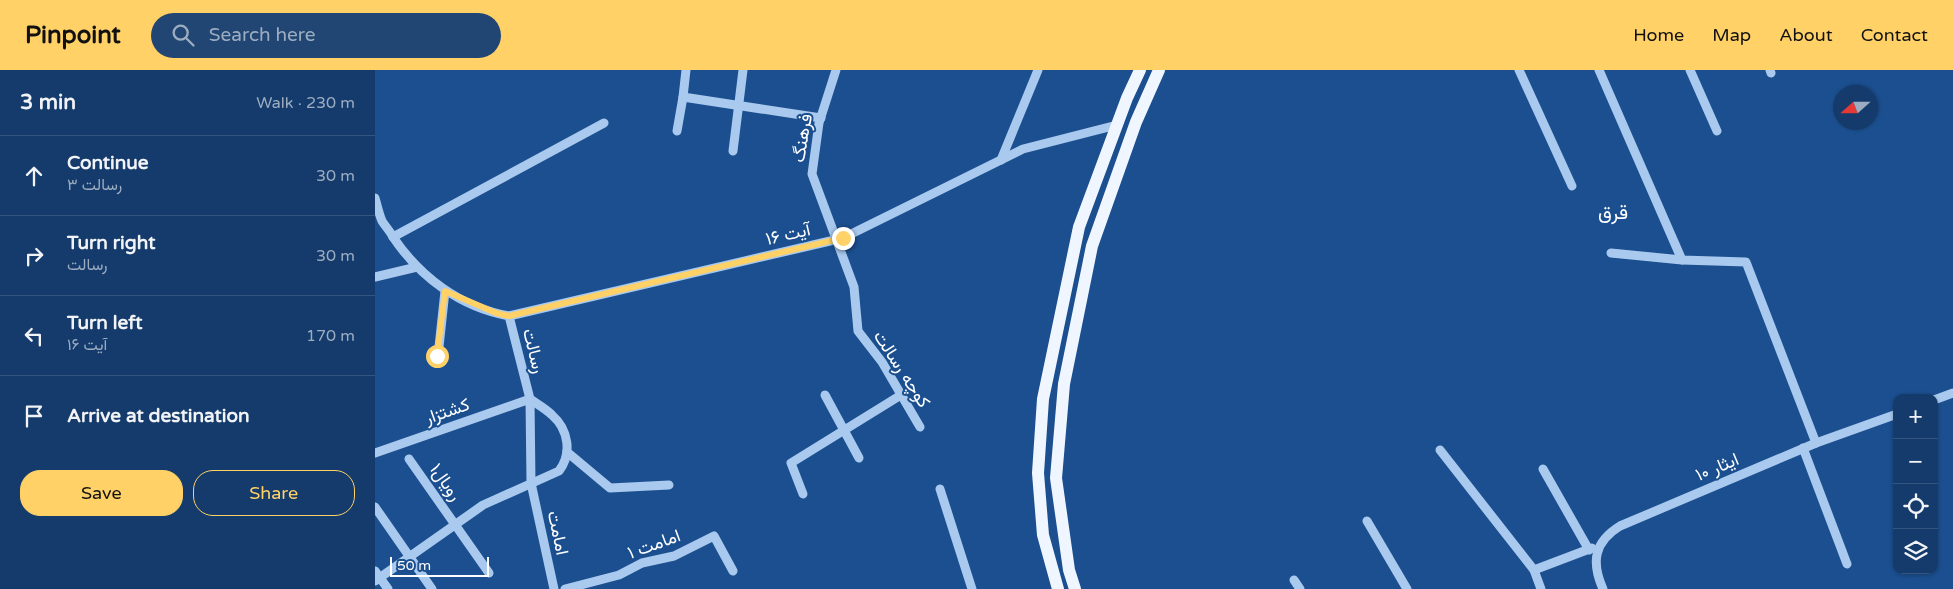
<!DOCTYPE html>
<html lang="en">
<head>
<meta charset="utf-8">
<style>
	body { margin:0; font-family:"Varela Round",Vazirmatn,sans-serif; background:#214673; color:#f1f3f6 }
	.controls { position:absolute; right:15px; bottom:15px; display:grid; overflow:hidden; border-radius:10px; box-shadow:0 1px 4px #0004 }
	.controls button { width:45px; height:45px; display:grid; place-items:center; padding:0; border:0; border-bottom:1px solid #33557e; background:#143b6b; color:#f1f3f6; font:25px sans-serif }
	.compass { position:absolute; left:1458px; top:15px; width:45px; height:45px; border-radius:50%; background:#143b6b; box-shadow:0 1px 4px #0004; rotate:249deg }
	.scale { position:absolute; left:15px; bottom:12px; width:99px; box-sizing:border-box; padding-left:5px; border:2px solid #fff; border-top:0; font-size:14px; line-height:18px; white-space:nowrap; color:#fff; -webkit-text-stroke:4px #1b4f8f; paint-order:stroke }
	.stop { position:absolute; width:15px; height:15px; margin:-11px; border:4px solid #ffd166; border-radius:50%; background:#fff }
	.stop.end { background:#ffd166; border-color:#fff; box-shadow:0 1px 5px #0008 }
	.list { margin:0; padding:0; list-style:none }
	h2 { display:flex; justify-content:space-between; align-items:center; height:65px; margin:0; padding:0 20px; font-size:21px }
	h2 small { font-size:16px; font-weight:400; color:#9dadc1 }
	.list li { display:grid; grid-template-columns:32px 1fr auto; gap:15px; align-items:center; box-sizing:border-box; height:80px; padding:0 20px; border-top:1px solid #33557e }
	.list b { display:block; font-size:19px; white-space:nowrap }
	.list p { margin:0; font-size:16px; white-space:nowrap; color:#9dadc1 }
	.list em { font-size:16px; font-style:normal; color:#9dadc1 }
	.actions { display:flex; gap:10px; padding:15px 20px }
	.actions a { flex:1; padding:11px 0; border:1px solid #ffd166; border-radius:20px; text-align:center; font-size:18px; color:#ffd166 }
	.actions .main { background:#ffd166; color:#111 }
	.icon { flex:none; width:28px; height:28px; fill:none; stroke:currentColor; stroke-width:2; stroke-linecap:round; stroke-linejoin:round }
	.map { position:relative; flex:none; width:1578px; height:519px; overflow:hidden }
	header { display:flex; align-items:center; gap:30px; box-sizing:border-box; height:70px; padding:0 25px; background:#ffd166; color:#111 }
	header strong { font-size:24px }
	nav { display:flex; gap:28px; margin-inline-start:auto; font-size:18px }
	.search { width:350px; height:45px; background:#214673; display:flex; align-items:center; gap:12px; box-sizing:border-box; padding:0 18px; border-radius:28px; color:#9dadc1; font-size:19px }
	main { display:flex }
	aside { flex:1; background:#143b6b }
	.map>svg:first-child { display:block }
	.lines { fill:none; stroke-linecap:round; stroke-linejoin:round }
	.minor { stroke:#a9c9ee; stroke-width:9 }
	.major { stroke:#f0f6ff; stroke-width:12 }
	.route { stroke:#ffd166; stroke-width:6 }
	.labels { text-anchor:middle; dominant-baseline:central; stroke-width:4; stroke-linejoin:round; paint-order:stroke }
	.street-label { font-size:18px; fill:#fff; stroke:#1b4f8f }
	.quarter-label { font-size:20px; fill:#fff; stroke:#1b4f8f }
</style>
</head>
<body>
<header>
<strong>Pinpoint</strong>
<div class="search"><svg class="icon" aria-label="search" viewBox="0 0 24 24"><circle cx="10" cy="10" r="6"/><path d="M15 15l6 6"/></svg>Search here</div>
<nav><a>Home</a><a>Map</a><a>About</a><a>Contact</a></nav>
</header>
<main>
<aside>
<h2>3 min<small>Walk · 230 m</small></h2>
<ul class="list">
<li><svg class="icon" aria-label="ahead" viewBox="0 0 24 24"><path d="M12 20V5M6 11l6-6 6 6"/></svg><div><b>Continue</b><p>رسالت ۳</p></div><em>30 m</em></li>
<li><svg class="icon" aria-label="right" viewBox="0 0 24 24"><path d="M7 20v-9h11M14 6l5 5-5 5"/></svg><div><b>Turn right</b><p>رسالت</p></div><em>30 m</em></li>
<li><svg class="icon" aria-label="left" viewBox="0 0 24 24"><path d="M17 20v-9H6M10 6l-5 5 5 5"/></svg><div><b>Turn left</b><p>آیت ۱۶</p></div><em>170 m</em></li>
<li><svg class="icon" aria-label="arrive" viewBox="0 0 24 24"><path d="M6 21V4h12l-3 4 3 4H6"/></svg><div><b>Arrive at destination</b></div></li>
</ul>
<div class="actions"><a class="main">Save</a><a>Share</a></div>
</aside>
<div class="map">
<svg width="1578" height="519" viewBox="0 0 1578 519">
	<rect width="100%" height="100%" fill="#1b4f8f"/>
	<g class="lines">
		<g class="minor">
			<polyline points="461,0 444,53 437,104 479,217 483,261 507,292 545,357"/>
			<polyline points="1144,0 1197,116"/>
			<polyline points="1224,0 1307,190 1371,192 1441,373"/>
			<polyline points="1315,0 1342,61"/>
			<polyline points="1395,0 1396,3"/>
			<polyline points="308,27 311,0"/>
			<polyline points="302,61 308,27 446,48"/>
			<polyline points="358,81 368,0"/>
			<polyline points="626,90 663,0"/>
			<path d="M0,128c2,7 4,16 7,23 3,5 8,10 11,16 27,40 67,70 116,79l21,83c7,5 16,10 22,16 17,15 20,39 7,56l-76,34 -108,76"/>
			<polyline points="18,167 229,53"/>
			<polyline points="1236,183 1307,190"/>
			<polyline points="0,207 42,197"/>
			<polyline points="134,246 468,168 648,79 742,55"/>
			<polyline points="63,286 70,221"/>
			<polyline points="450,325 484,388"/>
			<polyline points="1559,330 1578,323"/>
			<polyline points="1428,378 1472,494"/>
			<polyline points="1065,380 1159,500 1166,519"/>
			<polyline points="192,382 235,418 294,415"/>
			<polyline points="0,383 155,329 156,413 179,519"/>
			<polyline points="34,389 114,503"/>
			<polyline points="1168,399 1214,480"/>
			<polyline points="565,419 597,519"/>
			<polyline points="428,424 416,393 526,325"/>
			<polyline points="0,437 57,519"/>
			<polyline points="992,451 1032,519"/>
			<polyline points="1159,500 1217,478"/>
			<polyline points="0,501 13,519"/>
			<polyline points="919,510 925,519"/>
			<polyline points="190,519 244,505 267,493 299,486 339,466 358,501"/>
			<path d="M1228,519c-12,-27 -9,-47 17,-63l196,-83 81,-29"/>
		</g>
		<g class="major">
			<polyline points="683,519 668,465 663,403 668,329 704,157 752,28 765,0"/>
			<polyline points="700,519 694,500 681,408 689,314 717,176 761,52 784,0"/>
		</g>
	</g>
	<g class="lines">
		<polyline class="route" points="62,286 70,221 121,243 134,246 468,168"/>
	</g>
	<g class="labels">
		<g class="street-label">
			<text transform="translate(427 68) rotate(-80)">فرهنگ</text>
			<text transform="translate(413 164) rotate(-13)">آیت ۱۶</text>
			<text transform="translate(159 281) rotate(76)">رسالت</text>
			<text transform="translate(527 299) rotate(57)">کوچه رسالت</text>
			<text transform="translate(72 341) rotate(-19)">کشتزار</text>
			<text transform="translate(1342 397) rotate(-23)">ایثار ۱۰</text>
			<text transform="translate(71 412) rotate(55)">رویال۱</text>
			<text transform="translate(183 463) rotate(78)">امامت</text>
			<text transform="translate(279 474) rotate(-20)">امامت ۱</text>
		</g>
		<g class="quarter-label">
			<text x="1238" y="143">قرق</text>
		</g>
	</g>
</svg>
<div class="controls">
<button>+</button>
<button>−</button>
<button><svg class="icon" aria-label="locate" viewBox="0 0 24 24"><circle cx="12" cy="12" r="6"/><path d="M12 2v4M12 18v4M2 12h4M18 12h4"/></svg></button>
<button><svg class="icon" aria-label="layers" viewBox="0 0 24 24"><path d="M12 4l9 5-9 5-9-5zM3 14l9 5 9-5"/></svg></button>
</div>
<svg class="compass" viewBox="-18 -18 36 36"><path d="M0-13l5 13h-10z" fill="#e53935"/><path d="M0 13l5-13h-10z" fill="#9dadc1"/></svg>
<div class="scale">50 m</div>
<div class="stop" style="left:62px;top:286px"></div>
<div class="stop end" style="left:468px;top:168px"></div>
</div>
</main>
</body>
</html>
